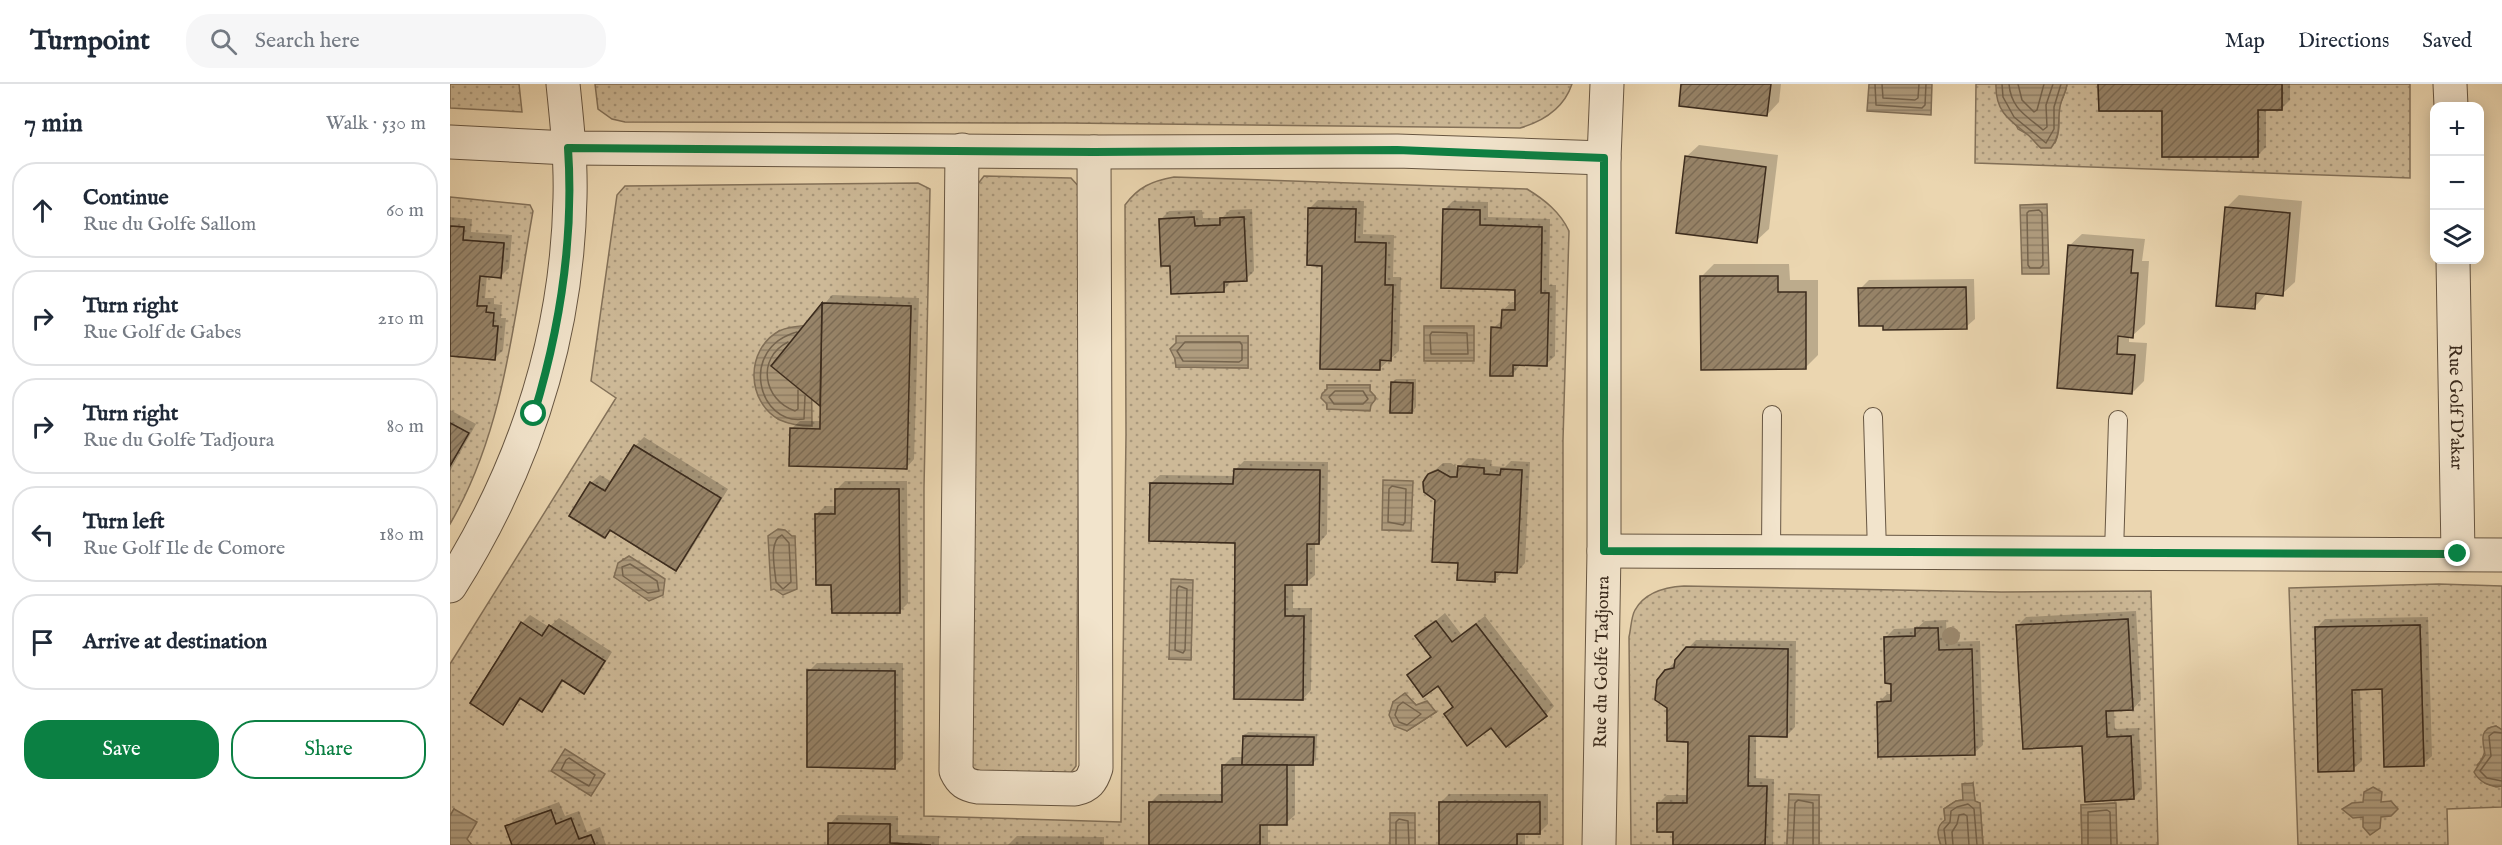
<!DOCTYPE html>
<html lang="en">
<head>
<meta charset="utf-8">
<style>
	body { margin:0; font-family:"IM FELL English",serif; background:#f6f6f7; color:#1f2937 }
	.controls { position:absolute; right:18px; top:18px; display:grid; overflow:hidden; border-radius:12px; box-shadow:0 3px 15px #0003 }
	.controls button { width:54px; height:54px; display:grid; place-items:center; padding:0; border:0; border-bottom:2px solid #e0e1e3; background:#fff; color:#1f2937; font:30px sans-serif }
	.stop { position:absolute; width:18px; height:18px; margin:-14px; border:4px solid #0b8043; border-radius:50%; background:#fff }
	.stop.end { background:#0b8043; border-color:#fff; box-shadow:0 2px 6px #0008 }
	.list { margin:0; padding:0; list-style:none }
	h2 { display:flex; justify-content:space-between; align-items:center; height:78px; margin:0; padding:0 24px; font-size:26px }
	h2 small { font-size:20px; font-weight:400; color:#747a83 }
	.list li { display:grid; grid-template-columns:39px 1fr auto; gap:18px; align-items:center; box-sizing:border-box; height:96px; margin:0 12px 12px; padding:0 12px; border:2px solid #e0e1e3; border-radius:24px }
	.list b { display:block; font-size:22px; white-space:nowrap }
	.list p { margin:0; font-size:20px; white-space:nowrap; color:#747a83 }
	.list em { font-size:20px; font-style:normal; color:#747a83 }
	.actions { display:flex; gap:12px; padding:18px 24px }
	.actions a { flex:1; padding:14px 0; border:2px solid #0b8043; border-radius:24px; text-align:center; font-size:21px; color:#0b8043 }
	.actions .main { background:#0b8043; color:#fff }
	.icon { flex:none; width:33px; height:33px; fill:none; stroke:currentColor; stroke-width:2; stroke-linecap:round; stroke-linejoin:round }
	.map { position:relative; flex:none; width:2052px; height:761px; overflow:hidden }
	header { display:flex; align-items:center; gap:36px; box-sizing:border-box; height:84px; padding:0 30px; background:#fff; border-bottom:2px solid #e0e1e3 }
	header strong { font-size:28px }
	nav { display:flex; gap:33px; margin-inline-start:auto; font-size:21px }
	.search { width:420px; height:54px; background:#f6f6f7; display:flex; align-items:center; gap:15px; box-sizing:border-box; padding:0 21px; border-radius:24px; color:#747a83; font-size:22px }
	main { display:flex }
	aside { flex:1; background:#fff }
	.map>svg:first-child { display:block }
	.garden { fill:url(#garden-dots); stroke:#84725a; stroke-width:1.5; fill-rule:evenodd }
	.water { fill:url(#water-rules); stroke:#816f57; stroke-width:1.5 }
	.shadow { fill:#0003 }
	.lines { fill:none; stroke-linecap:round; stroke-linejoin:round }
	.shore { stroke:#75644e; stroke-width:1.5 }
	.building { fill:url(#building-hatch); stroke:#3b2b1d; stroke-width:1.5 }
	.service-casing { stroke:#675642; stroke-width:20 }
	.minor-casing { stroke:#675642; stroke-width:35 }
	.service { stroke:#f2e4cc; stroke-width:18 }
	.minor { stroke:#f2e4cc; stroke-width:33 }
	.tree { fill:#9a876c }
	.route { stroke:#0b8043; stroke-width:8 }
	.labels { text-anchor:middle; dominant-baseline:central; stroke-width:4.5; stroke-linejoin:round; paint-order:stroke }
	.street-label { font-size:18px; fill:#3b2b1d; stroke:#f2e4cc }
</style>
</head>
<body>
<header>
<strong>Turnpoint</strong>
<div class="search"><svg class="icon" aria-label="search" viewBox="0 0 24 24"><circle cx="10" cy="10" r="6"/><path d="M15 15l6 6"/></svg>Search here</div>
<nav><a>Map</a><a>Directions</a><a>Saved</a></nav>
</header>
<main>
<aside>
<h2>7 min<small>Walk · 530 m</small></h2>
<ul class="list">
<li><svg class="icon" aria-label="ahead" viewBox="0 0 24 24"><path d="M12 20V5M6 11l6-6 6 6"/></svg><div><b>Continue</b><p>Rue du Golfe Sallom</p></div><em>60 m</em></li>
<li><svg class="icon" aria-label="right" viewBox="0 0 24 24"><path d="M7 20v-9h11M14 6l5 5-5 5"/></svg><div><b>Turn right</b><p>Rue Golf de Gabes</p></div><em>210 m</em></li>
<li><svg class="icon" aria-label="right" viewBox="0 0 24 24"><path d="M7 20v-9h11M14 6l5 5-5 5"/></svg><div><b>Turn right</b><p>Rue du Golfe Tadjoura</p></div><em>80 m</em></li>
<li><svg class="icon" aria-label="left" viewBox="0 0 24 24"><path d="M17 20v-9H6M10 6l-5 5 5 5"/></svg><div><b>Turn left</b><p>Rue Golf Ile de Comore</p></div><em>180 m</em></li>
<li><svg class="icon" aria-label="arrive" viewBox="0 0 24 24"><path d="M6 21V4h12l-3 4 3 4H6"/></svg><div><b>Arrive at destination</b></div></li>
</ul>
<div class="actions"><a class="main">Save</a><a>Share</a></div>
</aside>
<div class="map">
<svg width="2052" height="761" viewBox="0 0 2052 761">
	<defs>
		<pattern id="garden-dots" width="8" height="8" patternUnits="userSpaceOnUse" patternTransform="scale(1.5)"><rect width="8" height="8" fill="#cdb997"/><path d="M2 2h.1M6 6h.1" fill="none" stroke="#a8977b" stroke-width="1.8" stroke-linecap="round"/></pattern>
		<pattern id="water-rules" width="6" height="5" patternUnits="userSpaceOnUse" patternTransform="scale(1.5)"><rect width="6" height="5" fill="#af9c7e"/><path d="M0 2.5h6" fill="none" stroke="#907f67"/></pattern>
		<pattern id="building-hatch" width="6" height="6" patternUnits="userSpaceOnUse" patternTransform="scale(1.5)"><rect width="6" height="6" fill="#978469"/><path d="M-1 1l2-2M0 6l6-6M5 7l2-2" fill="none" stroke="#7c6c56"/></pattern>
	</defs>
	<rect width="100%" height="100%" fill="#ebd6b0"/>
	<filter id="stains"><feTurbulence type="fractalNoise" baseFrequency=".00333" numOctaves="4"/><feColorMatrix values="0 0 0 0 .2 0 0 0 0 .09 0 0 0 0 .02 0 0 0 .5 -.17"/></filter>
	<radialGradient id="worn" r=".72"><stop offset=".6" stop-color="#630" stop-opacity="0"/><stop offset="1" stop-color="#630" stop-opacity=".3"/></radialGradient>
	<g class="garden">
		<polygon points="0,0 69,0 72,28 0,24"/>
		<path d="M145,0h977c-8,24 -28,37 -52,44l-454,-5 -441,-1 -13,-3 -14,-10z"/>
		<path d="M1526,0h20l22,45 11,6 12,13 14,-5c6,-13 3,-22 4,-35 2,-8 7,-15 8,-24h31l1,27h63v46h96v-47h24v-26h128v94l-435,-15z"/>
		<polygon points="534,92 621,94 631,105 626,682 619,691 530,691 520,680 527,101"/>
		<path d="M724,93l353,12c18,11 33,23 42,42l-6,209v405h-46v-11h23l-1,-32h-100v43h-24l-1,-31 -23,-1 -1,32h-130v-20l27,-60h26l1,-27 -71,-2 -1,29h-20v37h-73v43h-218l-41,-2v-19l-61,-1 -1,22h-233l-4,-10 -12,4 -23,-15 -5,-14 -45,16 6,19h-40l-6,-5 -12,-31 -4,7v-152l166,-266 -25,-17 26,-186 8,-9 293,-3 12,6 -6,299v328l197,6 5,-388 -1,-229c13,-18 27,-24 49,-28zM859,124l47,1 -1,33 31,1 -1,42h8l-2,75h-11l-1,10 -59,-2 2,-102 -15,-1zM993,125l37,1v15l62,2 -1,66h7l-1,73 -34,-1 -1,11 -22,-1 2,-48 9,1 1,-18h13v-20l-74,-2zM744,133l1,9 25,-1v-7l24,-1 2,64 -22,1v10l-53,1 -1,-27 -9,-1 -2,-46zM372,219l89,3 -5,163 -86,-40zM329,247l-1,88c-32,-26 -31,-61 1,-88zM798,252v32l-72,-1 -1,-8zM941,299h22l-1,30 -22,-1zM877,301h43v6l6,7 -6,7v5l-43,-1 -2,-19h3zM184,361l86,53 -44,73 -66,-41 -6,8 -35,-22 21,-34 15,9zM1008,382l26,2v6l16,1 1,-6 21,1 -5,103 -22,-1v10l-38,-2 1,-17 -25,-1 2,-62 -11,-8c-3,-11 1,-19 14,-22l12,7h7zM784,385l86,2 -1,73h-12v41h-22v31l19,1 -1,83 -69,-1 1,-156 -86,-2 1,-58 83,1zM385,405h64l1,124h-68l-1,-28h-15l-1,-71h20zM173,475h4l27,40 -40,-22zM742,496l-1,79h-22zM985,537l17,21 24,-18 71,92 -41,31 -15,-19 -24,17 -23,-31 9,-7 -15,-21 -15,11 -16,-22 24,-18 -16,-21zM71,539l21,13 7,-11 56,36 -21,33 -22,-14 -20,32 -22,-14 -17,26 -33,-21zM358,587h87v98l-88,-2zM955,610l11,11 20,7 -29,19 -14,-29z"/>
		<path d="M0,113l80,8 3,6c-19,106 -28,219 -83,313v-58l18,-33 -18,-10v-67l45,4 3,-33 -5,-1 -7,-14v-6h-9l3,-30 21,2 3,-34 -41,-4 1,-13 -14,-1z"/>
		<path d="M1989,500l63,2v144l-6,-4 -8,2c-2,13 -1,28 -11,37l8,18 11,4 6,-1v21l-55,2 1,36h-150l-9,-257zM1970,541l4,141 -42,-77 -30,1 -33,82 -4,-145z"/>
		<path d="M1234,502l318,6 149,-1 7,254h-41l-2,-42 -34,2 1,40h-99l-3,-42 -5,-1 -2,-19 -10,17 -7,1 -12,8 1,11 -5,23 1,2h-122v-50l-30,-1 -2,51h-22l2,-58 -19,-1 1,-50 38,1 1,-88 -101,-2 -12,13 -1,8 -9,2 -8,10 -2,19 12,9v33l21,1 -1,61h-30v29h16v13h-42l-2,-208c2,-8 2,-20 6,-27 10,-18 31,-23 49,-24zM1678,535l5,91 -27,1 1,26 24,-1 3,63 -49,2 -3,-55 -59,3 -7,-124zM1488,544l1,22 -61,107 -1,-55 14,-1v-17l-6,-2 -1,-45 31,-1z"/>
	</g>
	<g class="water">
		<polygon points="1419,0 1482,0 1481,31 1417,27"/>
		<path d="M1546,0h71c-1,9 -6,15 -7,23 -3,15 2,27 -9,41h-10c-5,-4 -9,-10 -14,-14 -18,-14 -32,-23 -31,-50z"/>
		<polygon points="1597,120 1599,190 1572,190 1570,121"/>
		<path d="M361,241l1,101c-12,0 -21,-1 -32,-6 -34,-18 -35,-70 -1,-89 10,-5 21,-5 32,-6z"/>
		<rect x="974" y="242" width="50" height="35"/>
		<polygon points="726,252 798,252 798,284 726,283 725,275 720,265 726,259"/>
		<polygon points="877,301 920,301 920,307 925,312 925,316 921,321 920,327 877,325 877,320 871,314 872,310 877,305"/>
		<polygon points="933,396 963,397 961,447 932,446"/>
		<polygon points="328,445 335,446 342,452 345,452 347,505 333,511 324,505 321,506 318,452"/>
		<polygon points="179,472 215,495 213,511 199,517 164,493 168,479"/>
		<polygon points="721,495 743,496 741,576 719,575"/>
		<polygon points="955,609 966,621 977,617 986,628 957,647 944,642 939,631 943,618"/>
		<path d="M2046,642l6,4v56c-11,2 -23,-4 -28,-14l11,-17c-2,-14 -7,-26 11,-29z"/>
		<polygon points="115,665 155,690 141,712 101,687"/>
		<path d="M1523,699l2,18 5,2 3,42h-42c-4,-9 -5,-19 4,-25l-1,-11 12,-8 7,-1 -1,-16z"/>
		<polygon points="1923,703 1932,708 1931,718 1941,717 1948,725 1941,732 1931,733 1930,744 1920,751 1913,743 1913,733 1903,734 1892,725 1902,719 1913,718 1914,708"/>
		<polygon points="1339,710 1369,711 1369,761 1337,761"/>
		<polygon points="1666,719 1667,761 1632,761 1631,721"/>
		<polygon points="4,725 27,738 17,755 22,761 0,761 0,732"/>
		<rect x="940" y="729" width="25" height="32"/>
	</g>
	<g class="shadow">
		<polygon points="1233,0 1331,0 1329,18 1317,31"/>
		<polygon points="1650,0 1840,0 1840,16 1831,25 1816,25 1816,63 1808,71 1713,26"/>
		<polygon points="1249,61 1328,71 1319,145 1306,157 1236,73"/>
		<polygon points="1789,111 1852,117 1845,198 1832,210 1817,209 1804,224 1777,123"/>
		<polygon points="868,116 914,117 913,150 944,151 943,193 951,193 949,267 929,285 874,180 860,124"/>
		<polygon points="1003,117 1038,118 1038,133 1100,135 1099,201 1106,201 1105,272 1096,280 1071,280 1062,291 1043,244 1053,236 1053,226 1062,218 1066,218 1066,204 995,125"/>
		<polygon points="802,125 804,187 796,195 782,196 774,206 721,180 711,135 719,127 752,126 753,134 772,134 780,126"/>
		<polygon points="0,133 22,135 21,148 62,151 59,184 51,192 37,191 35,214 44,214 44,220 52,221 51,234 56,234 53,266 45,274 0,271"/>
		<polygon points="1632,150 1695,155 1692,177 1699,177 1695,240 1682,252 1679,252 1679,258 1697,259 1694,297 1682,309 1619,162"/>
		<polygon points="1264,180 1339,180 1340,196 1368,196 1368,271 1356,283 1251,193"/>
		<polygon points="1524,195 1525,235 1516,243 1434,240 1410,205 1419,196"/>
		<polygon points="382,211 469,214 464,375 456,384 341,345 350,337 371,337 372,321 323,282"/>
		<polygon points="946,295 966,295 966,323 962,328 942,299"/>
		<polygon points="0,326 26,340 0,387"/>
		<polygon points="194,353 278,405 234,477 226,485 161,445 154,452 141,399 150,391 162,398 185,362"/>
		<polygon points="1018,374 1042,376 1041,382 1055,383 1061,377 1080,378 1075,479 1067,488 1054,487 1044,496 1009,478 987,416 976,394 993,379 1001,379 1008,384"/>
		<polygon points="794,377 878,378 877,450 869,459 865,459 865,491 856,499 843,499 843,524 862,524 861,606 853,615 787,457 701,399 710,391 785,392 785,386"/>
		<polygon points="395,397 457,397 458,519 449,528 383,499 367,430 375,422 386,422 386,406"/>
		<polygon points="1686,527 1691,616 1683,625 1664,626 1665,645 1689,644 1692,705 1684,714 1634,661 1568,541 1576,533"/>
		<polygon points="995,529 1011,550 1035,532 1104,622 1096,631 1041,642 996,630 1004,622 988,600 959,591 982,571 967,552"/>
		<polygon points="80,531 99,543 109,534 162,568 143,599 134,608 114,596 100,618 92,627 72,614 53,639 72,539"/>
		<polygon points="1978,533 1982,672 1973,680 1934,604 1910,604 1912,677 1903,685 1866,544 1875,535"/>
		<polygon points="1496,536 1497,558 1530,557 1533,661 1524,669 1428,619 1437,610 1443,610 1436,553 1444,545 1467,544 1475,537"/>
		<polygon points="1246,556 1346,557 1345,643 1336,652 1306,651 1306,694 1324,695 1323,761 1225,761 1225,747 1209,719 1217,711 1239,711 1239,656 1216,587"/>
		<polygon points="367,579 453,579 453,675 444,683 359,587"/>
		<polygon points="798,648 867,650 866,676 862,680 845,680 845,731 836,739 818,739 818,761 700,761 701,718 709,710 773,710 773,682 782,673 794,673 794,652"/>
		<polygon points="999,710 1098,710 1098,740 1090,748 1075,748 1075,761 990,761 990,719"/>
		<polygon points="109,718 115,732 129,727 137,748 150,743 156,761 57,761 63,759 57,743 66,734"/>
		<polygon points="388,731 448,732 448,751 489,752 489,761 365,761 379,760 380,740"/>
		<polygon points="567,752 654,753 654,761 558,761"/>
	</g>
	<g class="lines">
		<g class="shore">
			<polyline points="1425,0 1426,21 1472,24 1475,21 1476,0"/>
			<polyline points="1432,0 1433,14 1465,16 1468,14 1469,0"/>
			<polyline points="1552,0 1553,13 1564,33 1596,59 1604,45 1604,23 1611,0"/>
			<path d="M1559,0c2,25 18,32 34,46l4,-3 -1,-22 7,-21"/>
			<polyline points="1568,0 1572,16 1584,28 1587,26 1594,0"/>
			<polygon points="1589,126 1592,129 1593,181 1590,184 1580,184 1578,181 1577,129 1579,127"/>
			<path d="M347,248c-59,16 -39,94 7,87l1,-23"/>
			<polygon points="982,248 1017,249 1018,270 981,270 980,251"/>
			<path d="M338,258c-32,16 -25,58 7,69l3,-2v-19"/>
			<polygon points="735,258 790,258 792,261 792,276 789,278 733,277 727,267"/>
			<polygon points="885,307 913,307 918,315 913,320 884,320 879,313"/>
			<polygon points="942,402 956,405 955,438 953,441 938,438 939,405"/>
			<path d="M332,451l7,8 2,39 -8,7 -7,-7c-1,-13 -8,-41 6,-47z"/>
			<polygon points="180,480 207,497 209,507 198,509 173,492 172,483"/>
			<polygon points="729,502 737,505 735,566 733,569 725,566 727,505"/>
			<polygon points="953,618 971,630 957,641 949,638 945,631 948,622"/>
			<polyline points="2052,649 2044,648 2039,652 2041,672 2030,687 2037,694 2052,697"/>
			<polygon points="119,674 145,691 139,702 111,686 116,676"/>
			<polyline points="946,761 946,738 949,735 958,737 959,761"/>
			<polyline points="1343,761 1345,719 1348,716 1363,719 1363,761"/>
			<polyline points="1496,761 1494,745 1500,738 1501,727 1507,723 1518,720 1524,725 1527,761"/>
			<polyline points="1503,761 1502,748 1507,740 1509,731 1514,730 1517,732 1519,761"/>
			<polyline points="1638,761 1638,728 1657,726 1660,728 1661,761"/>
		</g>
	</g>
	<g class="building">
		<polygon points="1231,0 1321,0 1317,32 1229,22"/>
		<polygon points="1648,0 1832,0 1832,26 1808,26 1808,73 1712,73 1712,27 1649,27"/>
		<polygon points="1235,72 1316,83 1307,159 1226,149"/>
		<polygon points="1775,123 1840,129 1833,212 1806,209 1805,225 1766,222"/>
		<polygon points="858,124 906,125 905,158 936,159 935,201 943,201 941,277 930,276 930,286 870,285 872,182 857,181"/>
		<polygon points="993,125 1030,126 1030,141 1092,143 1091,209 1099,209 1097,282 1063,281 1063,292 1040,292 1041,243 1051,244 1052,226 1065,226 1065,206 991,204"/>
		<polygon points="744,133 745,142 770,141 770,134 794,133 797,197 774,198 774,208 721,210 720,182 711,182 709,135"/>
		<polygon points="0,142 14,143 13,156 54,159 51,194 30,192 27,222 37,222 36,228 44,229 43,242 48,242 45,276 0,272"/>
		<polygon points="1618,161 1683,166 1681,189 1688,189 1683,254 1668,252 1667,270 1685,271 1682,310 1607,304"/>
		<polygon points="1250,192 1328,192 1328,208 1356,208 1356,285 1251,286"/>
		<polygon points="1516,203 1517,245 1433,246 1433,242 1409,242 1408,204"/>
		<polygon points="372,219 461,222 457,385 339,382 340,344 370,345"/>
		<polygon points="372,219 370,322 321,282"/>
		<polygon points="941,298 963,299 962,329 940,329"/>
		<polygon points="0,339 19,349 0,382"/>
		<polygon points="184,361 271,414 226,487 160,446 155,454 119,432 140,398 155,407"/>
		<polygon points="1008,382 1034,384 1034,390 1050,391 1051,385 1072,386 1067,489 1045,488 1045,498 1007,496 1008,479 982,478 985,416 974,408 973,398 978,390 988,386 1000,393 1007,393"/>
		<polygon points="784,385 870,386 869,460 857,460 857,501 835,501 835,532 854,532 853,616 784,615 785,459 699,457 700,399 783,400"/>
		<polygon points="385,405 449,405 450,529 382,529 381,501 366,501 365,430 385,430"/>
		<polygon points="1678,535 1683,626 1656,627 1657,653 1681,652 1684,715 1635,718 1632,662 1573,665 1566,541"/>
		<polygon points="986,537 1002,558 1026,540 1097,632 1056,663 1041,644 1017,662 994,630 1003,623 988,602 973,613 957,591 981,573 965,552"/>
		<polygon points="71,538 92,552 99,541 155,577 134,610 112,596 92,628 70,614 53,641 20,619"/>
		<polygon points="1970,541 1974,682 1934,683 1932,605 1902,606 1904,687 1868,688 1865,543"/>
		<polygon points="1465,544 1488,544 1489,566 1522,565 1525,671 1428,673 1427,618 1441,617 1441,600 1435,599 1434,553 1465,552"/>
		<polygon points="1236,563 1338,565 1337,653 1299,652 1298,702 1317,702 1315,761 1223,761 1223,748 1207,748 1207,719 1237,719 1238,658 1217,657 1217,624 1205,616 1207,596 1215,586 1224,584 1225,576"/>
		<polygon points="357,586 445,587 445,685 357,683"/>
		<polygon points="793,652 864,653 863,681 792,681"/>
		<polygon points="772,681 837,681 837,741 810,741 810,761 699,761 699,718 772,718"/>
		<polygon points="989,718 1090,718 1090,750 1067,750 1067,761 989,761"/>
		<polygon points="101,726 106,740 121,734 129,755 141,751 145,761 62,761 55,742"/>
		<polygon points="378,739 440,740 440,759 481,761 378,761"/>
	</g>
	<g class="lines">
		<g class="service-casing">
			<g id="service">
				<polyline points="1423,333 1427,468"/>
				<polyline points="1321,468 1322,331"/>
				<polyline points="1664,469 1668,336"/>
			</g>
		</g>
		<g class="minor-casing">
			<g id="minor">
				<polyline points="2000,0 2001,22"/>
				<polyline points="0,58 118,64 644,68 947,67 1154,74"/>
				<path d="M512,66l-6,621c5,11 10,14 22,16l97,2c13,-3 17,-8 21,-21l-2,-616"/>
				<path id="s1" d="M2003,176l5,294"/>
				<polyline points="1154,467 2052,471"/>
				<path d="M0,502c75,-119 117,-246 120,-388 1,-38 -3,-76 -7,-114"/>
				<path id="s2" d="M1149,761l5,-294v-393l3,-74"/>
			</g>
		</g>
		<use href="#service" class="service"/>
		<use href="#minor" class="minor"/>
	</g>
	<circle class="tree" cx="1501" cy="552" r="9"/>
	<g class="lines">
		<path class="route" d="M84,330c26,-86 40,-177 34,-266l526,4 303,-2 207,8v393l854,3"/>
	</g>
	<g class="labels">
		<g class="street-label">
			<text stroke="none"><textPath href="#s1" startOffset="147">Rue Golf D'akar</textPath></text>
			<text stroke="none"><textPath href="#s2" startOffset="183">Rue du Golfe Tadjoura</textPath></text>
		</g>
	</g>
	<rect width="100%" height="100%" filter="url(#stains)"/>
	<rect width="100%" height="100%" fill="url(#worn)"/>
</svg>
<div class="controls">
<button>+</button>
<button>−</button>
<button><svg class="icon" aria-label="layers" viewBox="0 0 24 24"><path d="M12 4l9 5-9 5-9-5zM3 14l9 5 9-5"/></svg></button>
</div>
<div class="stop" style="left:84px;top:330px"></div>
<div class="stop end" style="left:2008px;top:470px"></div>
</div>
</main>
</body>
</html>
